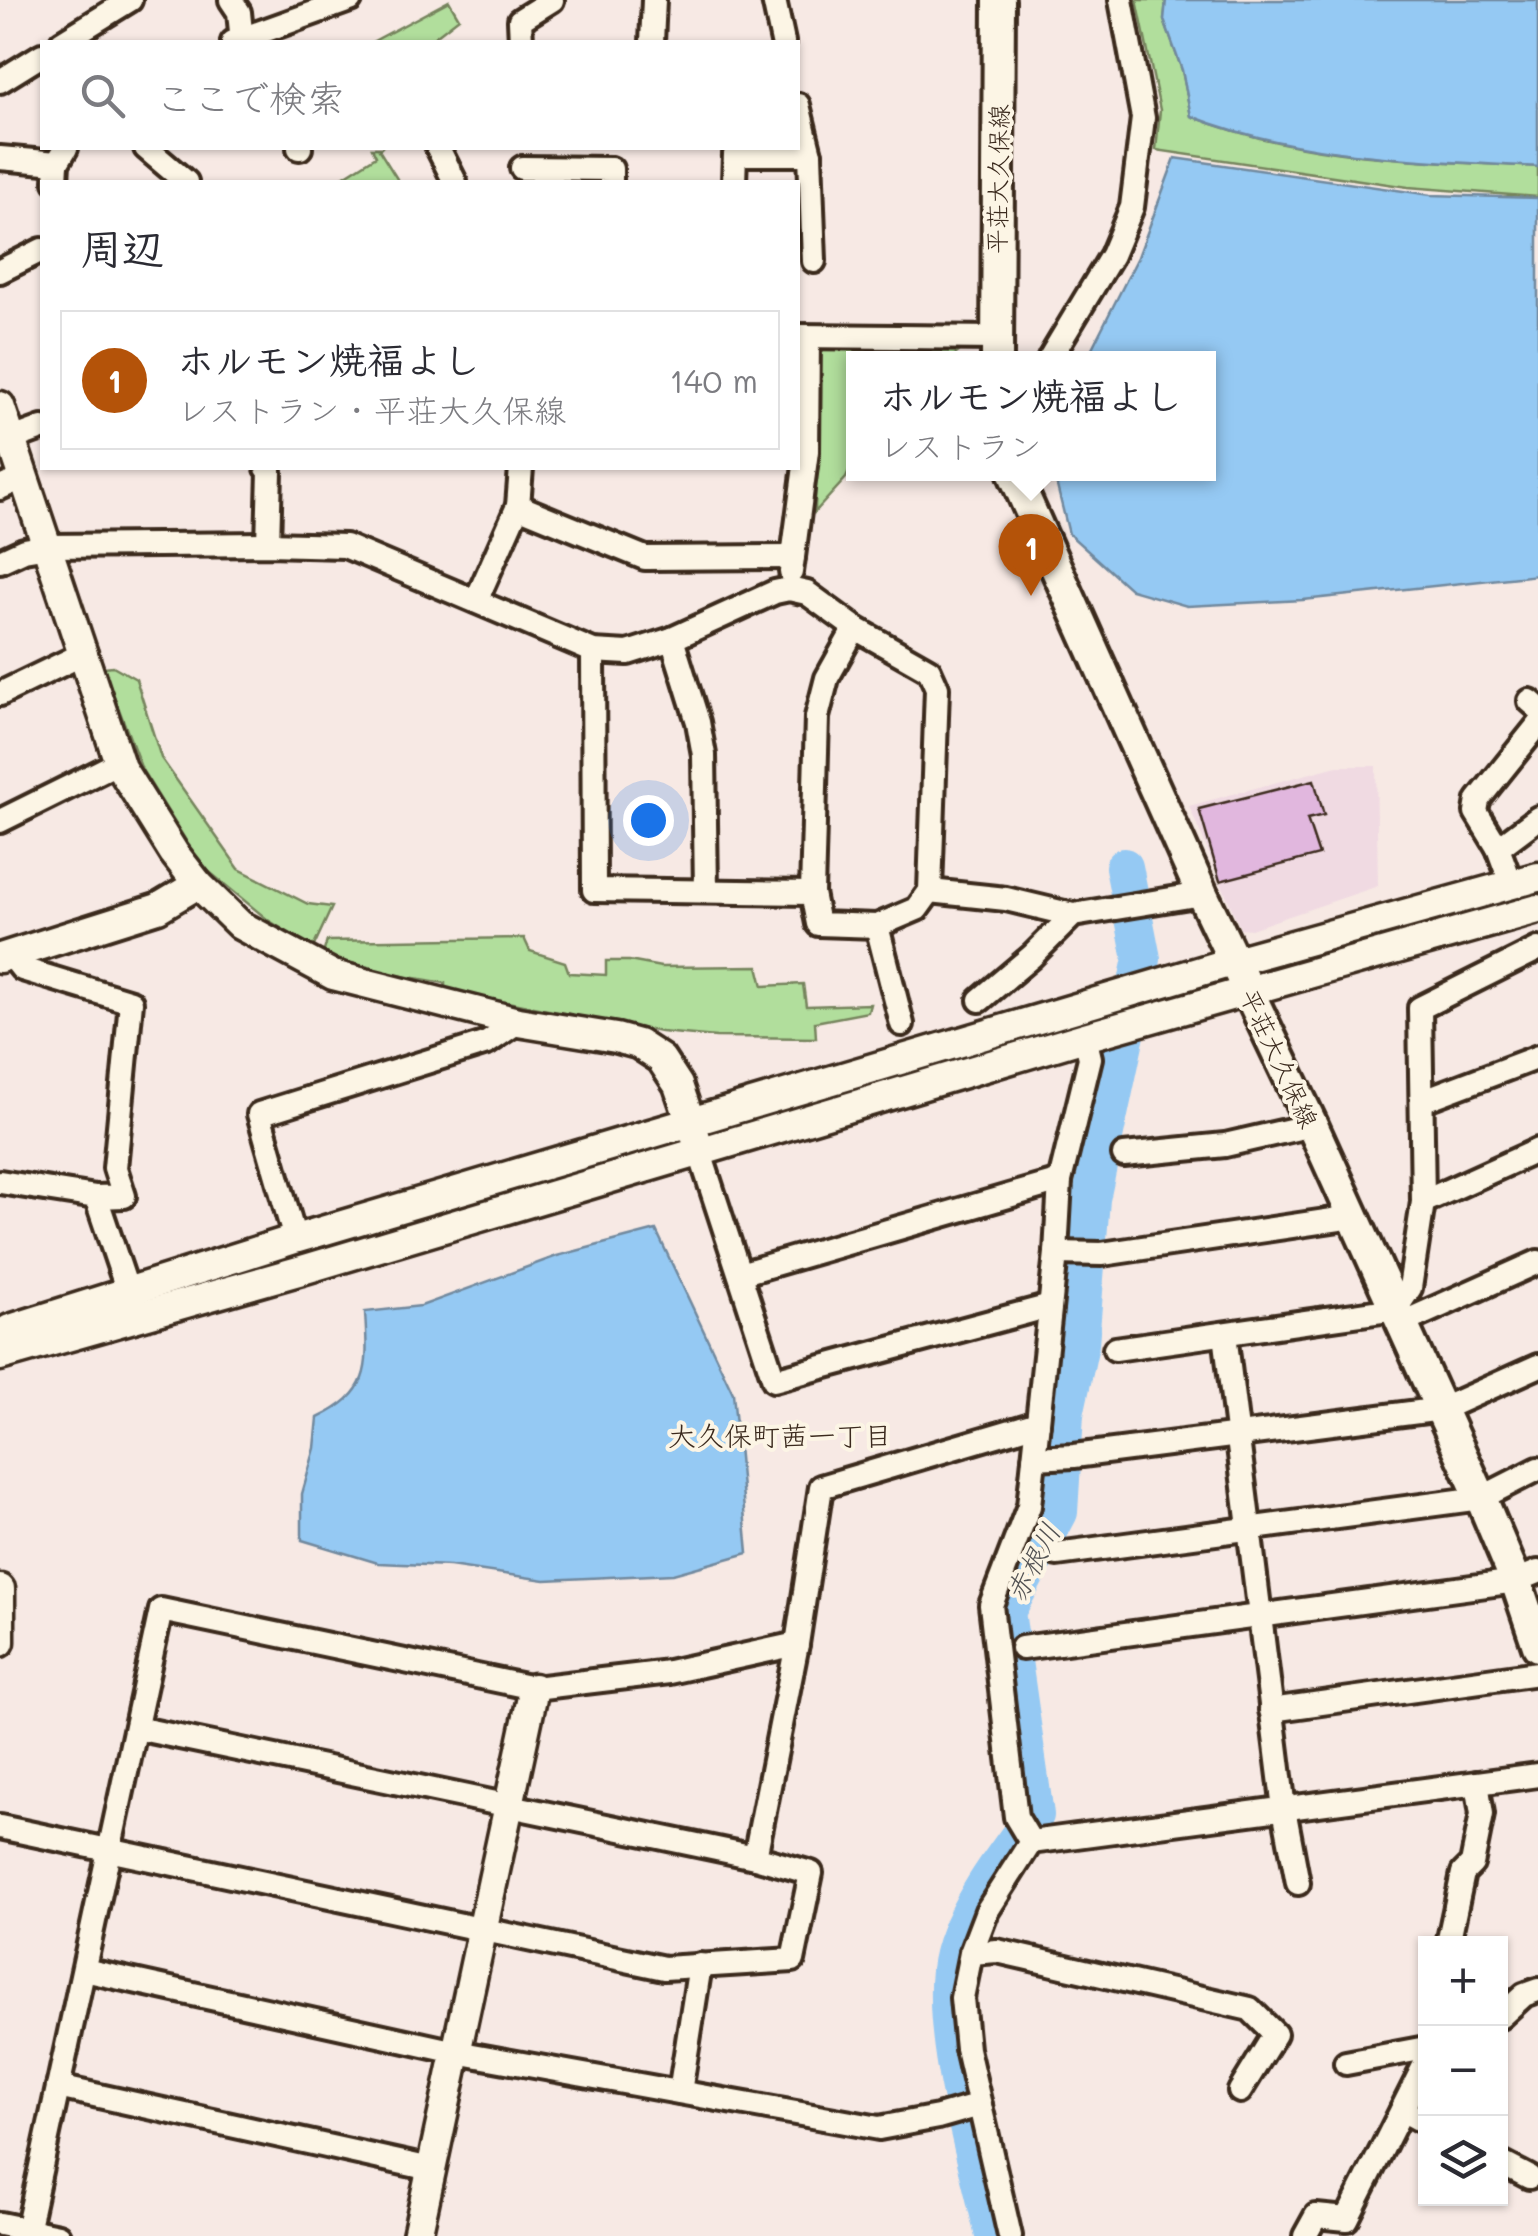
<!DOCTYPE html>
<html lang="ja">
<head>
<meta charset="utf-8">
<style>
	body { margin:0; font-family:Mali,"Klee One",sans-serif; background:#f2f2f3; color:#2b2b33 }
	.controls { position:absolute; right:30px; bottom:30px; display:grid; overflow:hidden; border-radius:0px; box-shadow:0 2px 8px #0004 }
	.controls button { width:90px; height:90px; display:grid; place-items:center; padding:0; border:0; border-bottom:2px solid #e1e1e2; background:#fff; color:#2b2b33; font:50px sans-serif }
	.you { position:absolute; left:648px; top:820px; width:35px; height:35px; margin:-25px; border:8px solid #fff; border-radius:50%; background:#1a73e8; box-shadow:0 0 0 15px #1a73e833 }
	.badge { display:grid; place-items:center; width:65px; height:65px; border-radius:50%; background:#b45309; color:#fff; font-size:32px; font-weight:700 }
	.pin { position:absolute; translate:-50% -82px; filter:drop-shadow(0 2px 5px #0008) }
	.pin::after { content:''; position:absolute; top:52px; width:35px; height:30px; background:inherit; clip-path:polygon(0 0,100% 0,50% 100%) }
	.popup { position:absolute; left:846px; top:351px; width:370px; height:130px; box-sizing:border-box; display:grid; place-content:center; border-radius:0px; background:#fff; filter:drop-shadow(0 2px 8px #0005); font-size:32px; white-space:nowrap; color:#7c7c81 }
	.popup b { font-size:38px; color:#2b2b33 }
	.popup::after { content:''; position:absolute; left:50%; top:100%; margin-left:-20px; border:20px solid transparent; border-top-color:#fff }
	.list { margin:0; padding:0; list-style:none }
	h2 { display:flex; justify-content:space-between; align-items:center; height:130px; margin:0; padding:0 40px; font-size:42px }
	h2 small { font-size:32px; font-weight:400; color:#7c7c81 }
	.list li { display:grid; grid-template-columns:65px 1fr auto; gap:30px; align-items:center; box-sizing:border-box; height:140px; margin:0 20px 20px; padding:0 20px; border:2px solid #e1e1e2; border-radius:0px }
	.list b { display:block; font-size:38px; white-space:nowrap }
	.list p { margin:0; font-size:32px; white-space:nowrap; color:#7c7c81 }
	.list em { font-size:32px; font-style:normal; color:#7c7c81 }
	.icon { flex:none; width:55px; height:55px; fill:none; stroke:currentColor; stroke-width:2; stroke-linecap:round; stroke-linejoin:round }
	.map { position:relative; flex:none; width:1538px; height:2236px; overflow:hidden }
	.search { position:absolute; background:#fff; box-shadow:0 2px 8px #0004; left:40px; top:40px; width:760px; height:110px; display:flex; align-items:center; gap:25px; box-sizing:border-box; padding:0 35px; border-radius:0px; color:#7c7c81; font-size:38px }
	.panel { position:absolute; background:#fff; box-shadow:0 2px 8px #0004; left:40px; top:180px; width:760px; height:290px; border-radius:0px }
	.map>svg:first-child { display:block }
	.built { fill:#f0dae2 }
	.green { fill:#b1de9c; stroke:#76845d; stroke-width:2.5 }
	.water { fill:#95c9f3; stroke:#71899e; stroke-width:2.5 }
	.lines { fill:none; stroke-linecap:round; stroke-linejoin:round }
	.river { stroke:#95c9f3; stroke-width:38 }
	.building { fill:#e1b7de; stroke:#3b2a1e; stroke-width:2.5 }
	.minor-casing { stroke:#3b2a1e; stroke-width:30 }
	.tertiary-casing { stroke:#3b2a1e; stroke-width:35 }
	.secondary-casing { stroke:#3b2a1e; stroke-width:38 }
	.minor { stroke:#fcf5e5; stroke-width:22 }
	.tertiary { stroke:#fcf5e5; stroke-width:28 }
	.secondary { stroke:#fcf5e5; stroke-width:30 }
	.labels { text-anchor:middle; dominant-baseline:central; stroke-width:8; stroke-linejoin:round; paint-order:stroke }
	.street-label { font-size:25px; fill:#3b2a1e; stroke:#fcf5e5 }
	.neighbourhood-label { font-size:28px; fill:#3b2a1e; stroke:#fcf5e5 }
	.water-label { font-size:28px; font-style:italic; fill:#525253; stroke:#fcf5e5 }
</style>
</head>
<body>
<div class="map">
<svg width="1538" height="2236" viewBox="0 0 1538 2236">
	<rect width="100%" height="100%" fill="#f7e9e4"/>
	<filter id="ink" filterUnits="userSpaceOnUse"><feTurbulence type="fractalNoise" baseFrequency=".01" numOctaves="2"/><feDisplacementMap in="SourceGraphic" scale="20" xChannelSelector="R" yChannelSelector="G"/><feConvolveMatrix kernelMatrix="1 2 1 2 8 2 1 2 1" color-interpolation-filters="sRGB"/></filter>
	<g filter="url(#ink)">
		<polygon class="built" points="1337,766 1376,766 1378,886 1251,929 1240,928 1189,806"/>
		<g class="green">
			<path d="M1137,0h29l-2,20 18,50 9,46c110,44 230,44 347,51v30l-130,-10 -252,-37 4,-40z"/>
			<polygon points="449,1 459,18 428,42 372,42"/>
			<polygon points="372,148 381,148 379,150 399,182 335,182 376,156"/>
			<polygon points="948,347 960,351 951,358 854,358 853,463 846,478 815,512 818,358 824,349 898,351"/>
			<polygon points="113,666 136,679 161,758 239,869 308,904 332,907 313,948 268,920 201,865 142,770 103,667"/>
			<path d="M524,938l6,13 35,11 4,11 37,2v-14h23l32,6 97,-1 5,20 40,-2 3,22 64,-2 -2,8 -53,10 1,16 -100,-1 -55,-5 -216,-42v-7c-42,-8 -83,-10 -122,-29l4,-13z"/>
		</g>
		<g class="water">
			<path d="M1166,0h372v167c-117,-7 -237,-8 -347,-51l-9,-46 -18,-50z"/>
			<polygon points="1175,158 1431,195 1538,198 1538,575 1303,600 1187,606 1131,590 1069,534 1054,474 1208,474 1208,358 1087,358 1138,257"/>
			<path d="M656,1230l77,163 15,160 -75,21 -128,6 -95,-14 -72,-3 -76,-23v-46l13,-46 3,-30c54,-26 50,-51 47,-106l56,-6 136,-50z"/>
		</g>
		<g class="lines">
			<path class="river" d="M994,2236c-17,-78 -52,-188 -44,-266 5,-51 55,-115 85,-155l-29,-203 53,-100 6,-98 15,-70 11,-145 51,-240 -18,-92"/>
		</g>
		<polygon class="building" points="1314,780 1324,815 1307,819 1319,855 1220,881 1199,809"/>
		<g class="lines">
			<g class="minor-casing">
				<g id="minor">
					<polyline points="231,0 239,12 242,42"/>
					<polyline points="774,0 783,42"/>
					<polyline points="62,42 130,0"/>
					<polyline points="233,42 350,0"/>
					<polyline points="521,42 520,20 552,0"/>
					<polyline points="652,42 654,0"/>
					<polyline points="0,81 42,55"/>
					<polyline points="798,105 810,154 814,261"/>
					<polyline points="146,148 186,182"/>
					<polyline points="299,148 300,148"/>
					<polyline points="438,148 455,182"/>
					<polyline points="0,158 57,163"/>
					<polyline points="522,168 611,169 611,182"/>
					<polyline points="56,182 57,163 66,148"/>
					<polyline points="734,182 735,154 810,154"/>
					<polyline points="0,271 42,250"/>
					<polyline points="798,336 996,338"/>
					<polyline points="1050,358 1112,255 1132,207 1143,118 1121,0"/>
					<polyline points="12,439 42,428"/>
					<polyline points="267,468 270,471 268,544"/>
					<polyline points="0,488 25,477"/>
					<polyline points="518,506 645,558 793,557"/>
					<polyline points="0,561 24,550 48,546 268,544 345,546 593,651 628,653 672,639 775,592 789,589 807,593 855,628 929,670 937,688 930,891 917,909 877,926 902,1024"/>
					<polyline points="791,572 807,451 808,337"/>
					<polyline points="476,601 518,506 521,468"/>
					<polyline points="855,628 827,678 817,717 812,893 818,924 877,926"/>
					<polyline points="672,639 698,722 704,755 706,891"/>
					<polyline points="593,651 594,890 812,893"/>
					<polyline points="0,694 85,653"/>
					<polyline points="1530,701 1538,708"/>
					<polyline points="0,821 119,762"/>
					<polyline points="1498,848 1538,818"/>
					<polyline points="1511,883 1498,848 1476,812 1478,800 1538,725"/>
					<polyline points="930,891 1006,899 1073,915"/>
					<polyline points="980,1000 1032,956 1073,915 1202,894"/>
					<polyline points="1424,1100 1538,1057"/>
					<polyline points="699,1150 774,1380 1050,1306"/>
					<polyline points="1124,1155 1225,1145 1312,1125"/>
					<polyline points="0,1182 96,1197 124,1196 115,1168 131,1002 22,969 11,955"/>
					<polyline points="96,1197 128,1292"/>
					<polyline points="1423,1202 1538,1150"/>
					<polyline points="295,1239 259,1114 487,1043 518,1022"/>
					<polyline points="1056,1253 1102,1254 1353,1217"/>
					<polyline points="740,1274 1060,1181"/>
					<polyline points="1402,1323 1538,1262"/>
					<polyline points="1225,1334 1284,1809 1298,1883"/>
					<polyline points="1115,1349 1396,1309 1410,1288 1423,1202 1420,1008 1538,949"/>
					<polyline points="1034,1458 1074,1456 1442,1409 1538,1366"/>
					<polyline points="1057,1554 1481,1498 1538,1469"/>
					<polyline points="1022,1648 1516,1581 1538,1572"/>
					<polyline points="1271,1710 1538,1673"/>
					<polyline points="136,1728 755,1857"/>
					<polyline points="0,1827 664,1968 793,1960 811,1873 755,1857 797,1644"/>
					<polyline points="1031,1842 1016,1817 991,1605 1029,1506 1056,1253 1060,1181 1090,1058 1085,1037"/>
					<polyline points="1448,1944 1463,1873 1472,1864 1482,1814 1477,1783"/>
					<polyline points="971,1953 997,1951 1250,2009 1275,2034 1240,2091"/>
					<polyline points="84,1970 456,2052 879,2128 938,2117 980,2105"/>
					<polyline points="1500,2017 1524,1995 1538,1990"/>
					<polyline points="1346,2063 1426,2048"/>
					<polyline points="58,2087 431,2169"/>
					<polyline points="680,2092 700,1965"/>
					<polyline points="1402,2110 1426,2123"/>
					<polyline points="1500,2162 1529,2177"/>
					<polyline points="0,2224 58,2236"/>
					<polyline points="26,2236 161,1610 534,1688 669,1672 797,1644 821,1487 1038,1423"/>
					<polyline points="1010,2236 967,2049 962,1998 971,1953 987,1911 1031,1842 1538,1775"/>
					<polyline points="1305,2236 1316,2216 1347,2219 1426,2062"/>
				</g>
			</g>
			<g class="tertiary-casing">
				<g id="tertiary">
					<polyline points="0,406 121,768 174,853 198,884 240,925 333,975 518,1022 616,1038 638,1044 661,1059 678,1085 696,1138"/>
					<polyline points="0,958 158,908 198,884"/>
					<polyline points="0,1335 10,1329 295,1239 1235,961 1538,877"/>
					<polyline points="0,1356 302,1270 1085,1037 1538,909"/>
					<polyline points="0,1589 0,1642"/>
					<polyline points="417,2236 534,1688"/>
				</g>
			</g>
			<g class="secondary-casing">
				<g id="secondary">
					<polyline points="997,358 999,0"/>
					<polyline points="1014,474 1202,894 1312,1125 1481,1498 1516,1581 1538,1646"/>
				</g>
			</g>
			<use href="#minor" class="minor"/>
			<use href="#tertiary" class="tertiary"/>
			<use href="#secondary" class="secondary"/>
		</g>
	</g>
	<g class="labels">
		<g class="street-label">
			<text transform="translate(997 179) rotate(-89)">平荘大久保線</text>
			<text transform="translate(1280 1058) rotate(65)">平荘大久保線</text>
		</g>
		<g class="neighbourhood-label">
			<text x="780" y="1435">大久保町茜一丁目</text>
		</g>
		<g class="water-label">
			<text transform="translate(1032 1562) rotate(-62)">赤根川</text>
		</g>
	</g>
</svg>
<div class="controls">
<button>+</button>
<button>−</button>
<button><svg class="icon" aria-label="layers" viewBox="0 0 24 24"><path d="M12 4l9 5-9 5-9-5zM3 14l9 5 9-5"/></svg></button>
</div>
<div class="you"></div>
<div class="pin badge" style="left:1031px;top:596px">1</div>
<div class="popup"><b>ホルモン焼福よし</b>レストラン</div>
<div class="search"><svg class="icon" aria-label="search" viewBox="0 0 24 24"><circle cx="10" cy="10" r="6"/><path d="M15 15l6 6"/></svg>ここで検索</div>
<section class="panel">
<h2>周辺<small></small></h2>
<ul class="list">
<li><span class="badge">1</span><div><b>ホルモン焼福よし</b><p>レストラン · 平荘大久保線</p></div><em>140 m</em></li>
</ul>
</section>
</div>
</body>
</html>
